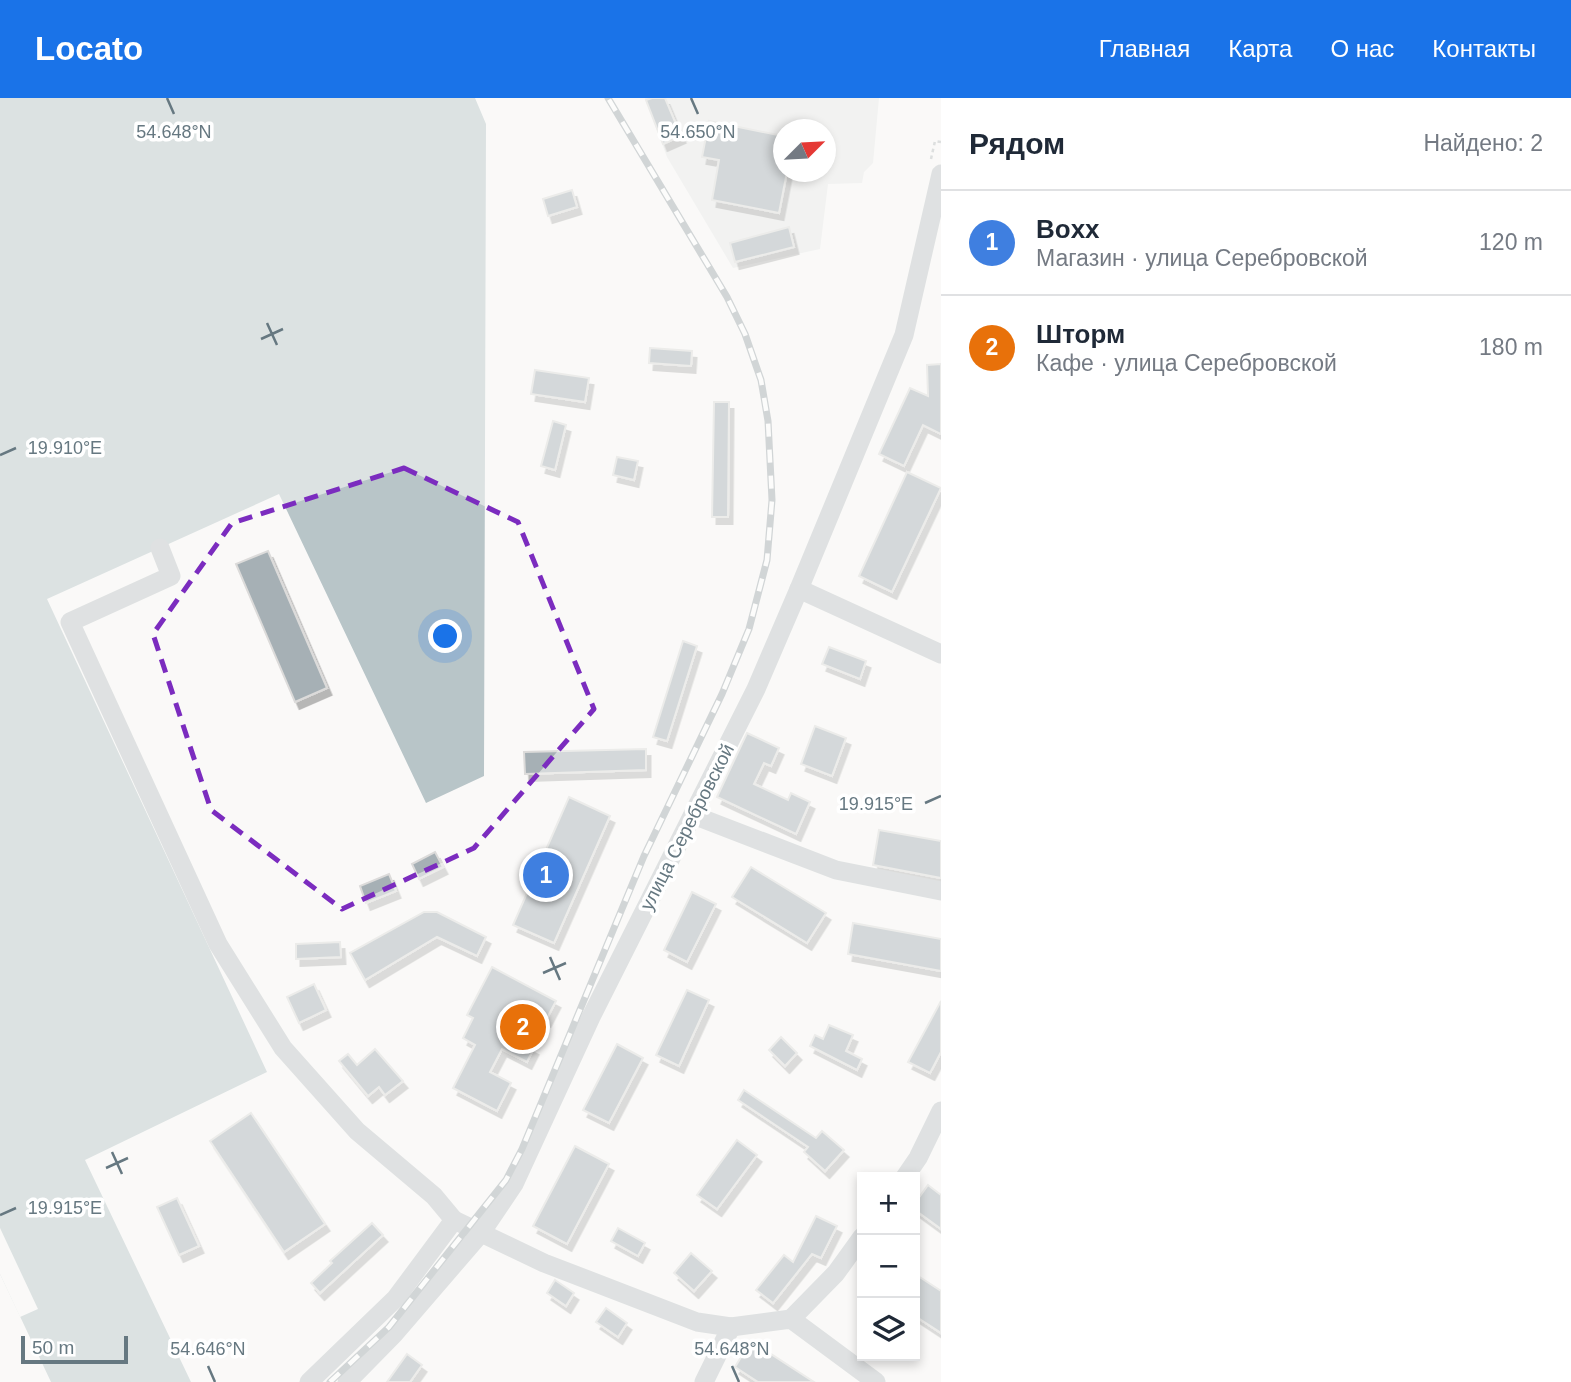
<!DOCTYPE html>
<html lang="ru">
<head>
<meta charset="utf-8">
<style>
	body { margin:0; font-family:Arial,sans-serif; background:#f2f2f3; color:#1f2937 }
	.controls { position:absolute; right:21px; bottom:21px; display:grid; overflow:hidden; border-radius:0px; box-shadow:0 4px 10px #0003 }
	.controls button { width:63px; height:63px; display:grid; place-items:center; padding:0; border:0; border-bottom:2px solid #e0e1e3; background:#fff; color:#1f2937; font:35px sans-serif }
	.compass { position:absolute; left:773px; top:21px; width:63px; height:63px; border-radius:50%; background:#fff; box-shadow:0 4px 10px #0003; rotate:66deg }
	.scale { position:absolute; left:21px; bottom:18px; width:107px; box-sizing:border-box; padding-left:7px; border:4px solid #667881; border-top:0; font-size:19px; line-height:24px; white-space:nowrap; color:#667881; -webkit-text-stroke:5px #fff; paint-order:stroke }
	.you { position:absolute; left:446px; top:539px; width:24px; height:24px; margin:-18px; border:5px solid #fff; border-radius:50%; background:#1a73e8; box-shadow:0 0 0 10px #1a73e833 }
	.badge { display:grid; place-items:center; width:46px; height:46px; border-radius:50%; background:#1a73e8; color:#fff; font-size:23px; font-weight:700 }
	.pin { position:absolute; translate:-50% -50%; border:4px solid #fff; box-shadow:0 2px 7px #0006 }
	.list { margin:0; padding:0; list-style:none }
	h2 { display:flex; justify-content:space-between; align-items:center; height:91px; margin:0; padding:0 28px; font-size:30px }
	h2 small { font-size:23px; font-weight:400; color:#747a83 }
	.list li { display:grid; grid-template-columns:46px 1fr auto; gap:21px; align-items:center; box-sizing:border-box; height:105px; padding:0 28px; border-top:2px solid #e0e1e3 }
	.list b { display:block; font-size:26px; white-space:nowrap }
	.list p { margin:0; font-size:23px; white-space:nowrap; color:#747a83 }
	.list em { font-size:23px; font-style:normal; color:#747a83 }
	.icon { flex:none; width:38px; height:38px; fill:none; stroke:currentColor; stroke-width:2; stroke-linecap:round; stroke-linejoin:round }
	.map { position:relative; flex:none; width:941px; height:1284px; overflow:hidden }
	header { display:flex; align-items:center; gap:42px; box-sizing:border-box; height:98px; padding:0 35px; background:#1a73e8; color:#fff }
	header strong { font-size:33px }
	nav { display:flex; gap:38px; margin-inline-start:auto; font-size:24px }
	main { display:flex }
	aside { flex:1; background:#fff }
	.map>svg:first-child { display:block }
	.built { fill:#e8e9e9; fill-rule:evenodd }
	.water { fill:#b8c5c8 }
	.pier { fill:#faf9f8 }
	.building { fill:#a6b0b5; stroke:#dcdbda; stroke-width:2; filter:url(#shadow) }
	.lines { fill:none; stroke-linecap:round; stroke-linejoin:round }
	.path { stroke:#babec0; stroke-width:2.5; stroke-dasharray:3.5 3.5; stroke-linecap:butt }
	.minor { stroke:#bfc4c7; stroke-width:19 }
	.rail-casing { stroke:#a1a9ae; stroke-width:7 }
	.rail { stroke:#fff; stroke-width:4.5; stroke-dasharray:13; stroke-linecap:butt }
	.marked { fill:none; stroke:#7b2cbf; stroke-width:5; stroke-dasharray:14 9; stroke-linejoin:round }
	.ticks { fill:none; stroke:#667881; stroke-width:2.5 }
	.labels { text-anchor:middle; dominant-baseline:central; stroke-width:7; stroke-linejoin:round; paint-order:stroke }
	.street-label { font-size:19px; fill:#667881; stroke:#fff }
	.ticks-label { font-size:18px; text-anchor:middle; fill:#667881; stroke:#fff; stroke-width:7; stroke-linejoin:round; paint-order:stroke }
</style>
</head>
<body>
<header>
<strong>Locato</strong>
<nav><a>Главная</a><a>Карта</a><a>О нас</a><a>Контакты</a></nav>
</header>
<main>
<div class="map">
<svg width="941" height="1284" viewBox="0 0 941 1284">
	<defs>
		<filter id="shadow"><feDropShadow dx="4.5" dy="7" stdDeviation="0" flood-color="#0004"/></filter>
	</defs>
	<rect width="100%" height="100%" fill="#faf9f8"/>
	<path class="built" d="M645,0h234l-6,65 -9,9 -2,11 -34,1 -8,65 -87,19 -66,-111zM783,32h42v42h-42z"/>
	<polygon class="water" points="0,0 475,0 486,26 484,678 426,705 279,396 47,501 267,974 85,1062 191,1284 51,1284 0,1176"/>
	<polygon class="pier" points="0,1130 38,1211 20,1219 0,1176"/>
	<g class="building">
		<polygon points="652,0 665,0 681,38 663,46 646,2"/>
		<polygon points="709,23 783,38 783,74 787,74 779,115 712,102 719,62 702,59"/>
		<polygon points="572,92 577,109 548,118 543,101"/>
		<polygon points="789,129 794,149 735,164 730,145"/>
		<polygon points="650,250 692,253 691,268 649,265"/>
		<polygon points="941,266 941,336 923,327 904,368 879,356 910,290 928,298 927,267"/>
		<polygon points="535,272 589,280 585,304 531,296"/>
		<polygon points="714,304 729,304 728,419 712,419"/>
		<polygon points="553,323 566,327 555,372 541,368"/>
		<polygon points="617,359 638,363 634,382 613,377"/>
		<polygon points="907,374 941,390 892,494 859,478"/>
		<polygon points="268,453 327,590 295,604 236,466"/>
		<polygon points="683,543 697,548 667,643 653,639"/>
		<polygon points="829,549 866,563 860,581 822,566"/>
		<polygon points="815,628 846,640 832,678 801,666"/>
		<polygon points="747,635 779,650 771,668 764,665 754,686 788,702 791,695 810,704 796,736 717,699"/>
		<polygon points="646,651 646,672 525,676 524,654"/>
		<polygon points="569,699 610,718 554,845 513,827"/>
		<polygon points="879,732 941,743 941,780 873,767"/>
		<polygon points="435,754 443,769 419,781 412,766"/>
		<polygon points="751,769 826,815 807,845 732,799"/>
		<polygon points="389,776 396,793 366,805 360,788"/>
		<polygon points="692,794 716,806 687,864 664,852"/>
		<polygon points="424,814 437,814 486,839 477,858 437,839 365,882 350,855"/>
		<polygon points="853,825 941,841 941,873 848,856"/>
		<polygon points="340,844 341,859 296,861 296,846"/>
		<polygon points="492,869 556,903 546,922 538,918 524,945 534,950 527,964 502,951 490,974 511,985 497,1013 453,990 475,947 463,940 473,920 467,917"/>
		<polygon points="314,886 326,912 299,925 287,899"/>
		<polygon points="687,892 709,902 679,968 656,957"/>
		<polygon points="941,903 941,954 930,975 908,964"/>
		<polygon points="829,927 853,937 846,953 862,961 857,972 810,948 815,937 823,941"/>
		<polygon points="781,939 797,955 785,968 769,952"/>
		<polygon points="617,946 643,960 609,1025 583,1012"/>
		<polygon points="375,951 403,983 385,997 379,989 368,998 339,963 348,956 357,967"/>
		<polygon points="744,992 816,1040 822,1033 844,1052 825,1073 804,1054 808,1049 738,1002"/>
		<polygon points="251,1015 325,1126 284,1154 210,1043"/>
		<polygon points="737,1042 757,1057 717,1111 697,1097"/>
		<polygon points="575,1048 609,1066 567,1146 533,1128"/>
		<polygon points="928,1087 941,1097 941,1131 915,1112 915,1105"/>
		<polygon points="177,1100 199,1148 179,1157 157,1109"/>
		<polygon points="816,1118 837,1128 821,1160 812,1156 773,1205 756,1192 784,1157 793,1164"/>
		<polygon points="372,1125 383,1137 320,1195 311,1185 332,1165 330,1163"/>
		<polygon points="618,1130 645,1145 638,1158 611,1143"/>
		<polygon points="691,1155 712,1173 694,1193 674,1175"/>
		<polygon points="915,1176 941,1193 941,1235 915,1218"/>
		<polygon points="555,1182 574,1195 566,1208 547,1195"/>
		<polygon points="606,1210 627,1225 618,1239 596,1224"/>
		<polygon points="751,1243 814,1284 758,1284 735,1269"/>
		<polygon points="407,1256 422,1267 410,1284 387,1284"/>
	</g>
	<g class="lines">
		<polyline class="path" points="931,61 935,43 941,44"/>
		<g class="minor">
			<polyline points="160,450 171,478 70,524 218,846 283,950 357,1033 434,1098 454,1122"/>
			<polyline points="799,491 941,556"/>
			<polyline points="693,717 836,772 941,793"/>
			<polyline points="905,1079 918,1060 941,1013"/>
			<polyline points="791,1221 836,1175 862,1139"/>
			<polyline points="309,1284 396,1200 454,1122 544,1165 697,1224 731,1229 791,1221 876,1284"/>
			<polyline points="347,1284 394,1236 481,1135 514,1086 591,919 756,591 799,491 904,237 941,76"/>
			<polyline points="704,1284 731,1229"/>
		</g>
		<g class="rail-casing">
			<polyline id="rail" points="330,1284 389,1229 506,1082 522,1051 644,758 722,596 749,531 767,462 772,402 768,323 761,282 745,236 727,199 608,0"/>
		</g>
		<use href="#rail" class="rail"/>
	</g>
	<path d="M0 0H941V1284H0ZM404,370l114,54 76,187 -120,139 -132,61 -131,-99 -58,-176 79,-111z" fill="#faf9f8" fill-opacity=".55" fill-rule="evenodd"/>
	<path class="marked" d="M404,370l114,54 76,187 -120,139 -132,61 -131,-99 -58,-176 79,-111z"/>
	<path class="ticks" d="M167,0l7,16M691,0l7,16M267,225l10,22M261,241l22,-10M0,357l16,-7M925,705l16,-7M550,859l10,23M543,875l23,-10M112,1054l10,22M106,1070l22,-10M0,1117l16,-7M208,1268l7,16M732,1268l7,16"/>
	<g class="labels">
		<g class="street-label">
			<text transform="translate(687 729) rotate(-63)">улица Серебровской</text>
		</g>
	</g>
	<g class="ticks-label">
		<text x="174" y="40">54.648°N</text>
		<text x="698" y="40">54.650°N</text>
		<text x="65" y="356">19.910°E</text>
		<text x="876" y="712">19.915°E</text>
		<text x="65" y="1116">19.915°E</text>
		<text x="208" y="1257">54.646°N</text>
		<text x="732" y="1257">54.648°N</text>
	</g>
</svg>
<div class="controls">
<button>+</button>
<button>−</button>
<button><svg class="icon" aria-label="layers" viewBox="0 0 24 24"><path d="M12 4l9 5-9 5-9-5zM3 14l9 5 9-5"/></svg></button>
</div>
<svg class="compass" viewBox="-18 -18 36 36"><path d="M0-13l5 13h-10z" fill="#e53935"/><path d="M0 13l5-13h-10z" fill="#747a83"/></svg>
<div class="scale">50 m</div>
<div class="you"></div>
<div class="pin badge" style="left:546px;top:777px;background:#3f7fe0">1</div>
<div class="pin badge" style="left:523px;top:929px;background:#e8710a">2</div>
</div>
<aside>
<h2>Рядом<small>Найдено: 2</small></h2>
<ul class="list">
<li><span class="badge" style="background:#3f7fe0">1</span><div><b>Boxx</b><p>Магазин · улица Серебровской</p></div><em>120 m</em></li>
<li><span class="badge" style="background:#e8710a">2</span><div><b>Шторм</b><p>Кафе · улица Серебровской</p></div><em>180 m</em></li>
</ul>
</aside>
</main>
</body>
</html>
